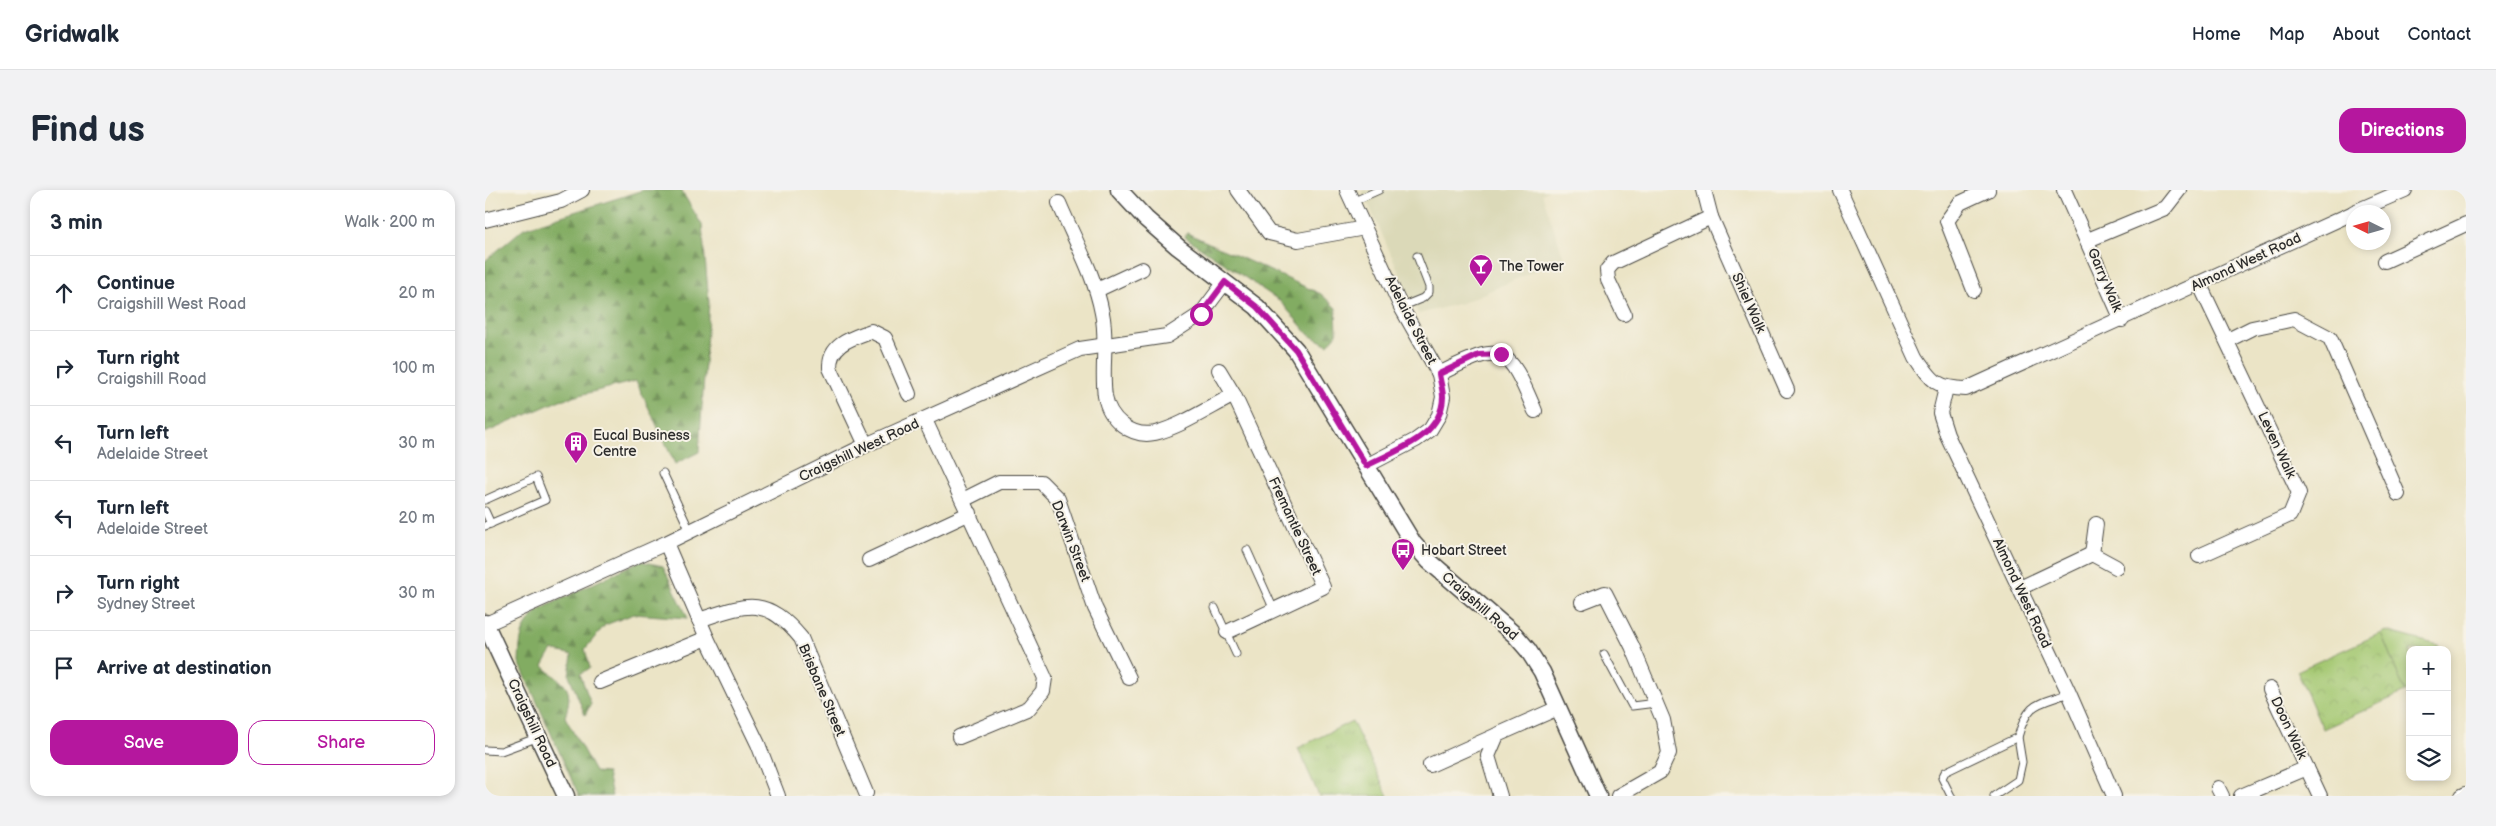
<!DOCTYPE html>
<html lang="en">
<head>
<meta charset="utf-8">
<style>
	body { margin:0; font-family:"Balsamiq Sans",sans-serif; background:#f2f2f3; color:#1f2937 }
	.controls { position:absolute; right:15px; bottom:15px; display:grid; overflow:hidden; border-radius:10px; box-shadow:0 2px 8px #0003 }
	.controls button { width:45px; height:45px; display:grid; place-items:center; padding:0; border:0; border-bottom:1px solid #e0e1e3; background:#fff; color:#1f2937; font:25px sans-serif }
	.compass { position:absolute; left:1861px; top:15px; width:45px; height:45px; border-radius:50%; background:#fff; box-shadow:0 2px 8px #0003; rotate:275deg }
	.stop { position:absolute; width:15px; height:15px; margin:-11px; border:4px solid #b5179e; border-radius:50%; background:#fff }
	.stop.end { background:#b5179e; border-color:#fff; box-shadow:0 1px 5px #0008 }
	.list { margin:0; padding:0; list-style:none }
	h2 { display:flex; justify-content:space-between; align-items:center; height:65px; margin:0; padding:0 20px; font-size:21px }
	h2 small { font-size:16px; font-weight:400; color:#747a83 }
	.list li { display:grid; grid-template-columns:32px 1fr auto; gap:15px; align-items:center; box-sizing:border-box; height:75px; padding:0 20px; border-top:1px solid #e0e1e3 }
	.list b { display:block; font-size:19px; white-space:nowrap }
	.list p { margin:0; font-size:16px; white-space:nowrap; color:#747a83 }
	.list em { font-size:16px; font-style:normal; color:#747a83 }
	.actions { display:flex; gap:10px; padding:15px 20px }
	.actions a { flex:1; padding:11px 0; border:1px solid #b5179e; border-radius:15px; text-align:center; font-size:18px; color:#b5179e }
	.actions .main { background:#b5179e; color:#fff }
	.icon { flex:none; width:28px; height:28px; fill:none; stroke:currentColor; stroke-width:2; stroke-linecap:round; stroke-linejoin:round }
	.map { position:relative; flex:none; width:1981px; height:606px; overflow:hidden; border-radius:15px }
	header { display:flex; align-items:center; gap:30px; box-sizing:border-box; height:70px; padding:0 25px; background:#fff; border-bottom:1px solid #e0e1e3 }
	header strong { font-size:24px }
	nav { display:flex; gap:28px; margin-inline-start:auto; font-size:18px }
	.intro { display:flex; align-items:center; justify-content:space-between; box-sizing:border-box; height:120px; padding:0 30px }
	h1 { margin:0; font-size:35px }
	.button { padding:12px 22px; border-radius:15px; background:#b5179e; color:#fff; font-size:18px; font-weight:700 }
	main { display:flex; gap:30px; padding:0 30px }
	aside { flex:1; background:#fff; border-radius:15px; box-shadow:0 2px 8px #0003 }
	.map>svg:first-child { display:block }
	.built { fill:#dbd9b8 }
	.grass { fill:url(#grass-tufts); stroke:#67794e }
	.forest { fill:url(#forest-firs); stroke:#566c46 }
	.park { fill:url(#park-crowns); stroke:#67794e }
	.lines { fill:none; stroke-linecap:round; stroke-linejoin:round }
	.service-casing { stroke:#484742; stroke-width:9 }
	.minor-casing { stroke:#484742; stroke-width:16 }
	.tertiary-casing { stroke:#484742; stroke-width:19 }
	.service { stroke:#fff; stroke-width:7 }
	.minor { stroke:#fff; stroke-width:14 }
	.tertiary { stroke:#fff; stroke-width:16 }
	.route { stroke:#b5179e; stroke-width:6 }
	.labels { text-anchor:middle; dominant-baseline:central; stroke-width:4; stroke-linejoin:round; paint-order:stroke }
	.street-label { font-size:14px; fill:#2b2b2b; stroke:#f7f3e8 }
	.poi-label { font-size:14px; fill:#2b2b2b; stroke:#f7f3e8; text-anchor:start }
</style>
</head>
<body>
<header>
<strong>Gridwalk</strong>
<nav><a>Home</a><a>Map</a><a>About</a><a>Contact</a></nav>
</header>
<div class="intro"><h1>Find us</h1><a class="button">Directions</a></div>
<main>
<aside>
<h2>3 min<small>Walk · 200 m</small></h2>
<ul class="list">
<li><svg class="icon" aria-label="ahead" viewBox="0 0 24 24"><path d="M12 20V5M6 11l6-6 6 6"/></svg><div><b>Continue</b><p>Craigshill West Road</p></div><em>20 m</em></li>
<li><svg class="icon" aria-label="right" viewBox="0 0 24 24"><path d="M7 20v-9h11M14 6l5 5-5 5"/></svg><div><b>Turn right</b><p>Craigshill Road</p></div><em>100 m</em></li>
<li><svg class="icon" aria-label="left" viewBox="0 0 24 24"><path d="M17 20v-9H6M10 6l-5 5 5 5"/></svg><div><b>Turn left</b><p>Adelaide Street</p></div><em>30 m</em></li>
<li><svg class="icon" aria-label="left" viewBox="0 0 24 24"><path d="M17 20v-9H6M10 6l-5 5 5 5"/></svg><div><b>Turn left</b><p>Adelaide Street</p></div><em>20 m</em></li>
<li><svg class="icon" aria-label="right" viewBox="0 0 24 24"><path d="M7 20v-9h11M14 6l5 5-5 5"/></svg><div><b>Turn right</b><p>Sydney Street</p></div><em>30 m</em></li>
<li><svg class="icon" aria-label="arrive" viewBox="0 0 24 24"><path d="M6 21V4h12l-3 4 3 4H6"/></svg><div><b>Arrive at destination</b></div></li>
</ul>
<div class="actions"><a class="main">Save</a><a>Share</a></div>
</aside>
<div class="map">
<svg width="1981" height="606" viewBox="0 0 1981 606">
	<defs>
		<pattern id="grass-tufts" width="24" height="20" patternUnits="userSpaceOnUse" patternTransform="scale(1.25)"><rect width="24" height="20" fill="#a3c770"/><path d="M3 7l-1-3M5 7V3M7 7l1-3M15 17l-1-3M17 17v-4M19 17l1-3" fill="none" stroke="#8cab61"/></pattern>
		<pattern id="forest-firs" width="22" height="20" patternUnits="userSpaceOnUse" patternTransform="scale(1.25)"><rect width="22" height="20" fill="#82ac62"/><path d="M5 1l3.5 6h-7zM16 11l3.5 6h-7z" fill="#6b8c51"/></pattern>
		<pattern id="park-crowns" width="20" height="18" patternUnits="userSpaceOnUse" patternTransform="scale(1.25)"><rect width="20" height="18" fill="#a3c770"/><path d="M2 6a3 3 0 1 1 6 0M12 15a3 3 0 1 1 6 0" fill="none" stroke="#8cab61"/></pattern>
	</defs>
	<rect width="100%" height="100%" fill="#f7f3e8"/>
	<filter id="ink" filterUnits="userSpaceOnUse"><feTurbulence type="fractalNoise" baseFrequency=".02" numOctaves="2"/><feDisplacementMap in="SourceGraphic" scale="10" xChannelSelector="R" yChannelSelector="G"/><feConvolveMatrix kernelMatrix="1 2 1 2 8 2 1 2 1" color-interpolation-filters="sRGB"/></filter>
	<filter id="wash" filterUnits="userSpaceOnUse"><feTurbulence type="fractalNoise" baseFrequency=".0096" numOctaves="4" result="noise"/><feDisplacementMap in="SourceGraphic" scale="20" xChannelSelector="R" yChannelSelector="G"/><feGaussianBlur stdDeviation="1.12" result="paint"/><feColorMatrix in="noise" values="0 0 0 0 0 0 0 0 0 0 0 0 0 0 0 0 0 1.4 0 .05"/><feComposite in="paint" operator="in"/></filter>
	<g filter="url(#wash)">
		<rect width="100%" height="100%" fill="#ebe4c6"/>
		<polygon class="built" points="877,0 1064,0 1057,4 1079,68 977,113 933,124"/>
		<g class="grass">
			<polygon points="1901,441 1953,455 1955,460 1925,460 1925,500 1920,502 1896,443"/>
			<polygon points="867,531 903,606 834,606 813,558"/>
		</g>
		<g class="forest">
			<polygon points="158,0 196,0 217,35 224,112 214,262 190,274 151,191 75,210 0,243 0,71 39,38"/>
			<polygon points="702,43 836,104 851,118 852,144 843,155 824,145 795,111 700,47"/>
			<path d="M155,371l23,5 25,52 -54,-4 -29,11 -20,24 5,19 -10,6 11,30 -6,11 -16,-40 3,-20 -20,-5 -9,16c21,20 32,18 22,51l30,55 12,1 5,23h-33l-60,-134c1,-25 2,-37 22,-53z"/>
		</g>
		<polygon class="park" points="1896,443 1920,502 1838,539 1812,481"/>
	</g>
	<g filter="url(#ink)">
		<g class="lines">
			<g class="service-casing">
				<g id="service">
					<polyline points="867,12 894,0"/>
					<polyline points="916,117 938,108 944,102 944,97 932,66"/>
					<polyline points="178,283 205,341"/>
					<polyline points="0,310 51,287 60,310 0,336"/>
					<polyline points="0,321 6,334"/>
					<polyline points="762,360 789,420"/>
					<polyline points="730,418 751,464"/>
					<polyline points="1119,464 1147,516 1171,513"/>
					<polyline points="0,560 16,561 54,547"/>
					<path d="M1466,606l-9,-18 3,-6 73,-35c10,-36 19,-32 51,-44"/>
					<polyline points="1509,606 1533,590 1537,572 1533,547"/>
				</g>
			</g>
			<g class="minor-casing">
				<g id="minor">
					<polyline points="753,0 784,43 813,50 880,38"/>
					<polyline points="862,0 916,117 954,184 958,207 954,225 945,240 931,250 881,276"/>
					<polyline points="1219,0 1226,27 1302,200"/>
					<path d="M1355,0l76,167c16,24 20,31 50,32l387,-176"/>
					<polyline points="1579,0 1637,130"/>
					<path d="M574,13c15,36 36,72 43,110 6,27 -1,56 3,83 4,23 26,42 50,37 25,-6 55,-26 79,-38l89,192 -96,45"/>
					<polyline points="1869,22 1920,0"/>
					<polyline points="0,30 76,11 97,0"/>
					<polyline points="1603,50 1680,18 1694,0"/>
					<polyline points="1900,71 1981,34"/>
					<polyline points="612,100 657,79"/>
					<polyline points="1489,100 1462,31 1475,13 1503,0"/>
					<polyline points="1139,124 1123,90 1122,80 1128,73 1226,27"/>
					<polyline points="1743,150 1767,138 1809,129 1845,148 1913,304"/>
					<polyline points="734,180 749,205"/>
					<path d="M954,184c65,-33 68,-29 96,37"/>
					<polyline points="1461,198 1455,223 1462,245 1584,503 1629,606"/>
					<polyline points="440,230 560,488 558,501 544,518 474,547"/>
					<path d="M381,255l-36,-77c-1,-24 22,-30 41,-37l14,7 24,56"/>
					<polyline points="478,310 514,292 556,292 573,309 610,418 644,488"/>
					<polyline points="181,353 222,448 273,554 293,606"/>
					<polyline points="1607,364 1611,334"/>
					<polyline points="1714,366 1805,325 1814,303 1714,93"/>
					<polyline points="384,370 485,323"/>
					<polyline points="1535,398 1607,364 1631,377"/>
					<polyline points="1097,412 1120,403 1147,456 1178,530 1184,563 1175,582 1133,606"/>
					<path d="M214,430c48,-16 66,-25 102,18l65,155"/>
					<polyline points="1,434 181,353 381,255 595,159 682,146 716,124 740,92"/>
					<polyline points="115,492 222,448"/>
					<polyline points="1785,499 1835,606"/>
					<polyline points="945,575 1012,545"/>
					<polyline points="1733,598 1737,606"/>
					<polyline points="1015,606 1003,566 1012,545 1073,518"/>
					<polyline points="1756,606 1822,578"/>
					<polyline points="1977,606 1981,604"/>
				</g>
			</g>
			<g class="tertiary-casing">
				<g id="tertiary">
					<polyline points="634,0 661,29 693,57 772,117 811,160 928,353 944,371 1030,445 1043,460 1057,482 1113,606"/>
					<polyline points="0,433 81,606"/>
				</g>
			</g>
			<use href="#service" class="service"/>
			<use href="#minor" class="minor"/>
			<use href="#tertiary" class="tertiary"/>
		</g>
	</g>
	<g class="lines" filter="url(#ink)">
		<path class="route" d="M716,124l24,-32 32,25 39,43 70,116c30,-16 76,-29 77,-69 0,-7 -3,-16 -4,-23l40,-19 22,-1"/>
	</g>
	<defs>
		<g id="bar-pin" transform="scale(1.25)"><path d="M0 17L-7.5 6A9.5 9.5 0 1 1 7.5 6Z" fill="#b5179e" stroke="#f7f3e8"/><path d="M-6-5H6L.8 .8V4.5H3.5V6h-7V4.5H-.8V.8Z" fill="#fff"/></g>
		<g id="building-pin" transform="scale(1.25)"><path d="M0 17L-7.5 6A9.5 9.5 0 1 1 7.5 6Z" fill="#b5179e" stroke="#f7f3e8"/><path d="M-4-6H4V6H1V3H-1V6H-4ZM-2.5-4.3h1.7v1.8h-1.7ZM.8-4.3h1.7v1.8H.8ZM-2.5-1h1.7V.8h-1.7ZM.8-1h1.7V.8H.8Z" fill="#fff"/></g>
		<g id="bus-pin" transform="scale(1.25)"><path d="M0 17L-7.5 6A9.5 9.5 0 1 1 7.5 6Z" fill="#b5179e" stroke="#f7f3e8"/><path d="M-5-6H5V4H4V6H2V4H-2V6H-4V4H-5ZM-3.5-4V0h7V-4ZM-3.5 1.2v1.5H-2V1.2ZM2 1.2v1.5H3.5V1.2Z" fill="#fff"/></g>
	</defs>
	<g fill-rule="evenodd">
		<use href="#bar-pin" x="996" y="76"/>
		<use href="#building-pin" x="91" y="253"/>
		<use href="#bus-pin" x="918" y="360"/>
	</g>
	<g class="labels">
		<g class="street-label">
			<text transform="translate(1761 72) rotate(-25)">Almond West Road</text>
			<text transform="translate(1620 90) rotate(67)">Garry Walk</text>
			<text transform="translate(1264 113) rotate(66)">Shiel Walk</text>
			<text transform="translate(926 130) rotate(63)">Adelaide Street</text>
			<text transform="translate(1792 255) rotate(65)">Leven Walk</text>
			<text transform="translate(374 260) rotate(-25)">Craigshill West Road</text>
			<text transform="translate(810 336) rotate(65)">Fremantle Street</text>
			<text transform="translate(586 351) rotate(69)">Darwin Street</text>
			<text transform="translate(1537 403) rotate(65)">Almond West Road</text>
			<text transform="translate(995 416) rotate(41)">Craigshill Road</text>
			<text transform="translate(337 500) rotate(67)">Brisbane Street</text>
			<text transform="translate(47 533) rotate(65)">Craigshill Road</text>
			<text transform="translate(1804 538) rotate(65)">Doon Walk</text>
		</g>
		<g class="poi-label">
			<text x="1014" y="76">The Tower</text>
			<text x="108" y="245">Eucal Business<tspan x="108" dy="16">Centre</tspan></text>
			<text x="936" y="360">Hobart Street</text>
		</g>
	</g>
</svg>
<div class="controls">
<button>+</button>
<button>−</button>
<button><svg class="icon" aria-label="layers" viewBox="0 0 24 24"><path d="M12 4l9 5-9 5-9-5zM3 14l9 5 9-5"/></svg></button>
</div>
<svg class="compass" viewBox="-18 -18 36 36"><path d="M0-13l5 13h-10z" fill="#e53935"/><path d="M0 13l5-13h-10z" fill="#747a83"/></svg>
<div class="stop" style="left:716px;top:124px"></div>
<div class="stop end" style="left:1016px;top:164px"></div>
</div>
</main>
</body>
</html>
